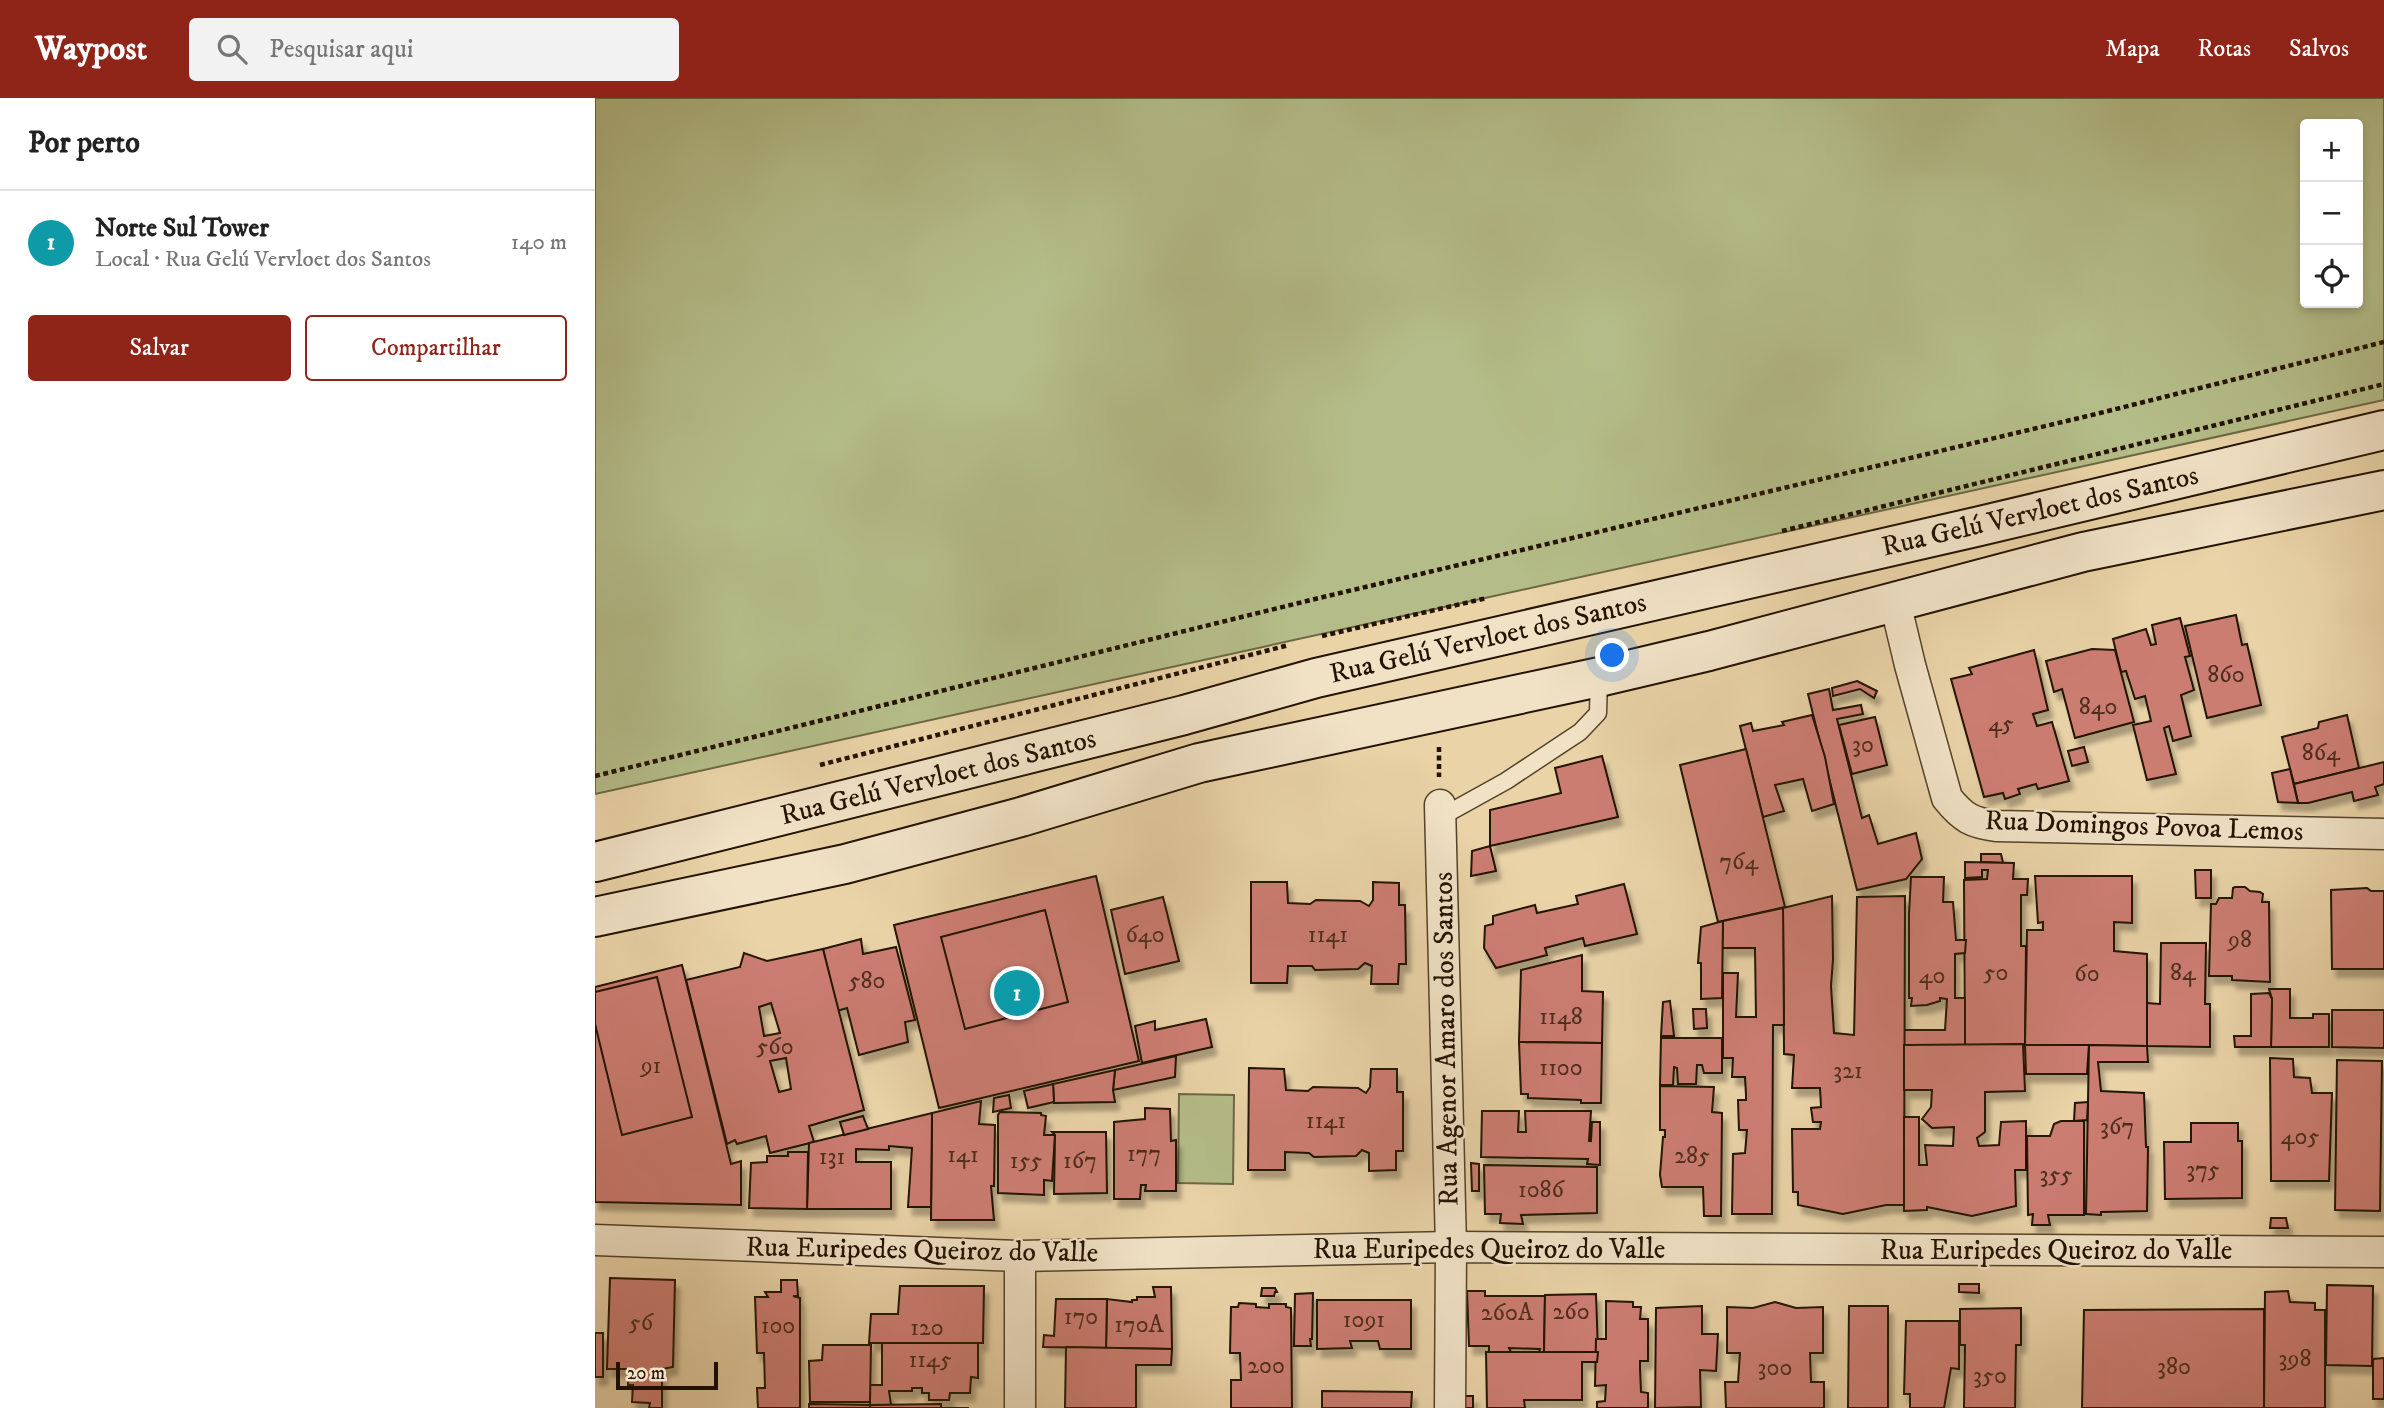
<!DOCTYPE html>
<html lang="pt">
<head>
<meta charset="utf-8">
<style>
	body { margin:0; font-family:"IM FELL DW Pica",serif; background:#f2f2f2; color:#222 }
	.controls { position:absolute; right:21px; top:21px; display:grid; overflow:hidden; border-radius:7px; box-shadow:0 4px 10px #0003 }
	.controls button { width:63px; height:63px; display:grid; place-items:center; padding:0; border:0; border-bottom:2px solid #e0e0e0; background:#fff; color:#222; font:35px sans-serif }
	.scale { position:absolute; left:21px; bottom:18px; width:102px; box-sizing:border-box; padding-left:7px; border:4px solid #231200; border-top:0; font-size:19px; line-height:24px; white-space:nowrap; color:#231200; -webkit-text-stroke:5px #f1e2c6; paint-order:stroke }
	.you { position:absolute; left:1018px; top:558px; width:24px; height:24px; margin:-18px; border:5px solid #fff; border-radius:50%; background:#1a73e8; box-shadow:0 0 0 10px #1a73e833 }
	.badge { display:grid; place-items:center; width:46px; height:46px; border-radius:50%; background:#8f2418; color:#fff; font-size:23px; font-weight:700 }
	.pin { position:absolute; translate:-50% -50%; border:4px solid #fff; box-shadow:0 2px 7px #0006 }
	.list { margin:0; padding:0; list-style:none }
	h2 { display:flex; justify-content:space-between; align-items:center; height:91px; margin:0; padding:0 28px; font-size:30px }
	h2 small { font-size:23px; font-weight:400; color:#767676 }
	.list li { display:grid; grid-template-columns:46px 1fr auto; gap:21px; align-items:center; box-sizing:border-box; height:105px; padding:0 28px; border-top:2px solid #e0e0e0 }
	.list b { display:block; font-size:26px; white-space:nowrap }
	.list p { margin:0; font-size:23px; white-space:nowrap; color:#767676 }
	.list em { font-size:23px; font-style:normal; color:#767676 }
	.actions { display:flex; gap:14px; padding:21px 28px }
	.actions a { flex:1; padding:16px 0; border:2px solid #8f2418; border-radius:7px; text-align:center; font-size:24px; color:#8f2418 }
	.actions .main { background:#8f2418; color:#fff }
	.icon { flex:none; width:38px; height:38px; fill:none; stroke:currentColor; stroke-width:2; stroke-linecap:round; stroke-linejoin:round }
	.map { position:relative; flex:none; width:1789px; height:1310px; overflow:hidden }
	header { display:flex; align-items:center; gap:42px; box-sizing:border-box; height:98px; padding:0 35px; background:#8f2418; color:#fff }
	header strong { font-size:33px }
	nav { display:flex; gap:38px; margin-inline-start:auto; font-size:24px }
	.search { width:490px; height:63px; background:#f2f2f2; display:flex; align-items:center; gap:18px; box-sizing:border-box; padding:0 24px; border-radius:7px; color:#767676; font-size:26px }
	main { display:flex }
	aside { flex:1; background:#fff }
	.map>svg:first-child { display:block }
	.green { fill:#b4bd89; stroke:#6c6844; stroke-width:2; fill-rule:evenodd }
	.building { fill:#cc7d72; stroke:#231200; stroke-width:2; fill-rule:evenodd; filter:url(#shadow) }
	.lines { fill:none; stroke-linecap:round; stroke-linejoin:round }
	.lane-casing { stroke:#54422a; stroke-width:19 }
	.street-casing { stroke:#54422a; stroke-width:33 }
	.secondary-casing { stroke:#231200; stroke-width:42 }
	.path { stroke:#231200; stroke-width:4.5; stroke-dasharray:5 3.5; stroke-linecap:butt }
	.lane { stroke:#f1e2c6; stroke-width:16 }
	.street { stroke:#f1e2c6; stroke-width:30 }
	.secondary { stroke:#f1e2c6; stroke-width:38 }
	.labels { text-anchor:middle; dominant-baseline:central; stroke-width:5; stroke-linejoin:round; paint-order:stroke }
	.number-label { font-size:24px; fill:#4d2d1c }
	.street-label { font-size:28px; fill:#231200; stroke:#f1e2c6 }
</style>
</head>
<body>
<header>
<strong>Waypost</strong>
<div class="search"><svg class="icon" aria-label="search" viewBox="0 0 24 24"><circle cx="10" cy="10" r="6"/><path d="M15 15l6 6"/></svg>Pesquisar aqui</div>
<nav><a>Mapa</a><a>Rotas</a><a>Salvos</a></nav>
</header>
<main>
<aside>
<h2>Por perto<small></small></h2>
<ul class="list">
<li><span class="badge" style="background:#0f9aa8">1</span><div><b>Norte Sul Tower</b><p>Local · Rua Gelú Vervloet dos Santos</p></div><em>140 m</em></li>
</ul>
<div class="actions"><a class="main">Salvar</a><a>Compartilhar</a></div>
</aside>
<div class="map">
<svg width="1789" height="1310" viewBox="0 0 1789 1310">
	<defs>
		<filter id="shadow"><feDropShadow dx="4.5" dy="8" stdDeviation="2" flood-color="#0004"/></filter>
	</defs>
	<rect width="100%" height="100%" fill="#e9d3a7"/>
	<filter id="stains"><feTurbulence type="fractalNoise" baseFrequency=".00286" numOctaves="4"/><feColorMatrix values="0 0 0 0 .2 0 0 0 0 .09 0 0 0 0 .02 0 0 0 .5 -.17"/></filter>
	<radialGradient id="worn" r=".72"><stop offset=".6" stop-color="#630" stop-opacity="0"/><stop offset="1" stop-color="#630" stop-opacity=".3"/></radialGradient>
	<g class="green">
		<path d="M0,0h1789v302l-1789,394zM1710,26h53v179h-53z"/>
		<polygon points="584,996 639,997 638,1086 583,1085"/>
	</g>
	<g class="building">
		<polygon points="1641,517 1647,547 1652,546 1666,607 1612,620 1590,528"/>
		<polygon points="1585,520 1595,558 1590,559 1599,592 1586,597 1596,638 1578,643 1574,628 1569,630 1581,676 1552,682 1538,627 1556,623 1550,598 1540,601 1531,573 1526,574 1518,541 1551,531 1556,547 1561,546 1557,527"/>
		<polygon points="1497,551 1520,552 1539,624 1480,640 1467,591 1459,594 1451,563"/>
		<polygon points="1439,552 1453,612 1438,616 1442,628 1457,624 1474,683 1443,691 1441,686 1423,691 1425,696 1410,701 1408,695 1389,699 1356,581 1377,576 1374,570"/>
		<polygon points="1262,583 1282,593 1279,600 1265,591 1238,598 1237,590"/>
		<polygon points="1234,591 1238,612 1266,607 1268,616 1242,621 1267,720 1274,717 1283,746 1321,735 1327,761 1311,781 1262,792 1213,596"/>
		<polygon points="1217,617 1230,659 1239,706 1217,713 1208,681 1180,687 1189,713 1168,719 1145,628 1156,625 1158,633 1189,627 1187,624"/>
		<polygon points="1752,617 1764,670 1699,686 1687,639 1723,630 1724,624"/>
		<polygon points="1280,619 1292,667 1257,676 1244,627"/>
		<polygon points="1489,649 1493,664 1477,668 1473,653"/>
		<polygon points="1151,651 1190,809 1123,824 1085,667"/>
		<polygon points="1007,658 1023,719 895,748 895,712 966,695 960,670"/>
		<polygon points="1789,664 1789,686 1780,689 1783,697 1759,703 1757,694 1713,705 1703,705 1699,686"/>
		<polygon points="1695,671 1703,705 1683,704 1677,675"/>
		<polygon points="895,748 901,773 876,778 877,753"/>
		<polygon points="1386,756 1406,756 1408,765 1386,764"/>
		<polygon points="1370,764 1419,765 1418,781 1433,781 1432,797 1426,797 1426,848 1431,848 1430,947 1370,947 1369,782 1392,781 1393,772 1387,772 1387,779 1370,780"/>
		<polygon points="1600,772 1616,772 1616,800 1601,800"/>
		<polygon points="501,778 544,963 344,1010 299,827"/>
		<polygon points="1440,778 1537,778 1537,825 1519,824 1519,853 1552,856 1552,948 1430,947 1432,832 1448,832 1448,824 1443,825"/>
		<polygon points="1316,779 1349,779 1348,804 1358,804 1361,842 1371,842 1370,855 1360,856 1360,900 1370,900 1370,947 1309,947 1309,932 1350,932 1352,901 1345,900 1345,903 1332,907 1316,908 1317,900 1314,900 1314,816"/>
		<polygon points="656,784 692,784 693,805 715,806 721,802 765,803 774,808 778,802 778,784 804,785 804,807 810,807 811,866 804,866 803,886 776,886 777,868 770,865 763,871 720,872 717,868 693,868 692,885 656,885"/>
		<polygon points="1029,786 1042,836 990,848 988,840 950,850 952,857 901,870 889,850 890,828 898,826 898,818 940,807 942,815 983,806 981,798"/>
		<polygon points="1640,789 1650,789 1655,793 1665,794 1668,796 1667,804 1674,804 1675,884 1637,882 1637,878 1614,878 1616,806 1621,806 1624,800 1637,800 1638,790"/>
		<polygon points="1772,790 1776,793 1789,793 1789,871 1737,871 1736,792"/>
		<polygon points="1237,798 1238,861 1236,888 1239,935 1259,937 1262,799 1310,798 1309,1107 1291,1107 1248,1116 1203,1107 1203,1094 1198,1094 1197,1031 1225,1031 1226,1024 1218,1024 1216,1010 1226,1009 1225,990 1197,990 1199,957 1189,956 1188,810"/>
		<polygon points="568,799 584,863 530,876 516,812"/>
		<polygon points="1188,810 1189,927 1178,927 1177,1116 1137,1116 1138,1056 1150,1055 1152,1032 1144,1032 1143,1002 1151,1002 1151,997 1150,979 1137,979 1138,960 1128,960 1128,875 1143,875 1141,919 1161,919 1160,850 1127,850 1128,823"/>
		<polygon points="450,812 473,904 370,931 346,839"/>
		<polygon points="1128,823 1127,900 1106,901 1106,865 1103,865 1106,829"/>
		<polygon points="266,841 268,856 301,849 320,922 310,924 313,944 264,957 252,910 242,913 228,851"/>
		<polygon points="1566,845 1611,845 1610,906 1615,906 1615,949 1552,948 1552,905 1565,906"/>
		<path d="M228,851l41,161 -55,16 5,16 -44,11 -4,-17 -29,8 -2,-4 -8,4 -41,-164 54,-13 4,-14 23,8zM176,905l9,30 -16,3 -5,-29zM191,960l5,31 -12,3 -9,-31z"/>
		<polygon points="987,857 987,893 1008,894 1007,945 924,944 926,872"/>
		<polygon points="87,867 136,1066 146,1063 146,1107 0,1104 0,889"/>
		<polygon points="62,879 97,1019 27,1037 0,926 0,894"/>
		<polygon points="1674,891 1695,891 1695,920 1718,920 1718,916 1734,916 1734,949 1676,949 1677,901"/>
		<polygon points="1674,895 1677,901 1676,949 1640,949 1639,938 1656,938 1656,896"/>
		<polygon points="1075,903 1079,938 1066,938 1068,904"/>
		<polygon points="1098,911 1111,911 1112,930 1099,931"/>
		<polygon points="1737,912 1789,912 1789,950 1737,949"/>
		<polygon points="611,921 617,949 547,965 540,928 560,923 560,932"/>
		<polygon points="1066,940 1127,940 1127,975 1109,975 1107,967 1102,967 1101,986 1083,986 1082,970 1079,969 1078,987 1065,987"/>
		<polygon points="924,944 1007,945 1006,1005 986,1005 986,1002 933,1000 933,996 926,996"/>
		<polygon points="1428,946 1430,993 1390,994 1390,1034 1382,1040 1384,1048 1404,1047 1406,1024 1431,1023 1431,1072 1420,1072 1421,1108 1377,1118 1332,1109 1332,1112 1309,1113 1309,1019 1324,1019 1324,1067 1332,1067 1330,1047 1358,1048 1359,1029 1337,1030 1327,1021 1336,1009 1337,992 1309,992 1309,947"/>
		<polygon points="1430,947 1494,947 1492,976 1431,976"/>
		<polygon points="1494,947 1552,948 1553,964 1503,964 1506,993 1549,995 1551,1049 1553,1049 1552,1113 1506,1114 1506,1117 1491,1116"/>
		<polygon points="581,958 580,979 518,992 520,972"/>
		<polygon points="1675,960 1698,961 1699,979 1715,980 1717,995 1737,995 1734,1083 1676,1083"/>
		<polygon points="1742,962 1787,963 1785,1113 1740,1112"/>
		<polygon points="654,970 689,971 691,992 713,993 718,989 763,990 771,995 775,989 776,971 802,971 802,994 808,994 808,1053 801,1053 801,1072 774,1073 774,1055 767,1052 761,1058 719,1059 714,1055 690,1054 690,1072 653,1072"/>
		<polygon points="520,972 518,992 520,1004 459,1005 458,986"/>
		<polygon points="458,986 459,1004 433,1010 429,993"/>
		<polygon points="1065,988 1119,989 1117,1014 1127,1015 1126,1118 1109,1118 1108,1089 1067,1089 1065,1077 1068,1039 1070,1039 1070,1032 1065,1032"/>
		<polygon points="414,997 416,1010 398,1014 399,1000"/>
		<polygon points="386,1003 384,1026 400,1027 399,1088 396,1088 399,1122 336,1122 337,1015"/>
		<polygon points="1493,1004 1492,1022 1479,1023 1480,1005"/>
		<polygon points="550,1010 575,1011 576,1043 581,1042 581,1093 550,1093 551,1087 546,1087 545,1101 519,1101 519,1024 550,1021"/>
		<polygon points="887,1013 924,1013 923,1034 931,1034 930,1013 996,1013 994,1043 996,1043 997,1024 1005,1024 1005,1067 992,1066 993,1061 886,1059"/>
		<polygon points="405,1014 446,1015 446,1017 451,1018 449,1037 460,1037 457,1083 449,1082 449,1097 403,1095 403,1017"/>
		<polygon points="337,1015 336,1109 313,1109 317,1050 294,1048 294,1052 261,1051 261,1064 296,1064 296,1111 212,1111 214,1045"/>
		<polygon points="268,1018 273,1031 249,1037 245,1024"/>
		<polygon points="1466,1023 1489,1023 1489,1117 1453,1117 1455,1127 1437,1127 1438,1116 1433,1117 1432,1038 1455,1038 1459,1026"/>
		<polygon points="1596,1025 1643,1025 1643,1043 1647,1043 1647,1100 1570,1101 1569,1044 1596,1044"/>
		<polygon points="457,1034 511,1034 512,1095 459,1096 460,1037"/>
		<polygon points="193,1054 213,1054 212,1111 154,1110 156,1065 172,1064 172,1058 193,1058"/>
		<polygon points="876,1065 884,1066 884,1093 877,1093"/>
		<polygon points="889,1067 1002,1069 1002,1115 926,1117 928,1126 905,1125 906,1116 890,1116"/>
		<polygon points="1676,1120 1691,1120 1693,1130 1675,1130"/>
		<polygon points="15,1180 80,1182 78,1269 67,1271 67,1310 54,1310 55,1305 37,1304 38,1287 33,1287 34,1271 12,1271"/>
		<polygon points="186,1182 202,1182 203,1198 198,1198 205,1200 205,1310 163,1310 162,1290 170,1290 169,1255 162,1255 160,1199 173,1199 170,1194 186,1194"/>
		<polygon points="1364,1186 1384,1186 1384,1195 1364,1194"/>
		<polygon points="1732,1187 1778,1188 1777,1268 1731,1267"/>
		<polygon points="305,1188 389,1188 388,1245 274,1245 276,1216 303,1216"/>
		<polygon points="558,1189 576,1189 577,1251 511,1250 512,1201 537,1204 537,1202 542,1202 542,1199 560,1199"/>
		<polygon points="667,1190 680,1190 682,1194 680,1194 679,1198 666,1198"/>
		<polygon points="872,1193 890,1193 890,1198 950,1198 949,1254 944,1254 945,1251 914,1250 916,1254 894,1254 894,1248 874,1248"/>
		<polygon points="1693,1193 1695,1204 1720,1205 1720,1212 1730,1212 1730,1310 1669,1310 1670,1194"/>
		<polygon points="718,1195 717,1241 715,1241 716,1248 699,1248 700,1196"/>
		<polygon points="1001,1196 1003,1254 949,1254 950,1197"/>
		<polygon points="461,1201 512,1201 511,1250 448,1249 449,1237 459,1238"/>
		<polygon points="722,1202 816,1202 816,1251 785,1251 783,1243 755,1243 757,1250 722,1251"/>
		<polygon points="1011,1203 1038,1204 1038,1209 1046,1209 1045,1221 1053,1221 1053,1263 1045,1263 1045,1270 1046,1294 1053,1295 1053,1310 1002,1310 1002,1304 1010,1303 1011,1287 1000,1288 1001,1241 1011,1241"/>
		<polygon points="1180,1204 1201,1210 1228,1209 1228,1255 1215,1255 1216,1284 1229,1284 1229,1310 1131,1310 1130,1284 1143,1284 1145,1255 1132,1255 1132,1209 1158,1210"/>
		<polygon points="644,1205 661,1206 661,1209 674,1210 674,1206 691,1206 691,1209 696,1210 697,1310 636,1310 636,1282 646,1282 645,1255 635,1255 636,1209 643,1209"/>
		<polygon points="1107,1208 1107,1236 1123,1236 1121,1273 1105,1272 1106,1309 1060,1310 1061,1210"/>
		<polygon points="1254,1208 1293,1208 1293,1310 1253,1310"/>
		<polygon points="1426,1210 1426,1247 1421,1247 1420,1310 1369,1310 1370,1247 1365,1247 1365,1211"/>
		<polygon points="1669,1211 1669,1310 1487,1310 1489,1212"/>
		<polygon points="1311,1223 1364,1223 1364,1271 1356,1270 1349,1310 1315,1310 1315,1296 1309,1296"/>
		<rect x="0" y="1235" width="8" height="44"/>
		<polygon points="287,1245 383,1245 383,1280 376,1279 375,1295 355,1295 354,1302 334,1302 334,1295 327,1295 327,1290 317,1290 317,1293 294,1293 296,1307 275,1307 275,1287 287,1287"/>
		<polygon points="228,1247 276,1247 275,1304 215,1304 214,1263 227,1262"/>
		<polygon points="471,1249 577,1251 576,1267 541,1267 541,1310 470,1310"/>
		<polygon points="891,1254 1003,1254 1002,1264 987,1264 987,1302 929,1302 930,1310 892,1310"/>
		<polygon points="1789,1260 1789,1301 1778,1301 1778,1261"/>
		<polygon points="727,1293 817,1294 816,1310 727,1310"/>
		<polygon points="868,1298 878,1298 878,1310 870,1310"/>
		<polygon points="214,1306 275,1307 275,1310 214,1310"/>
		<polygon points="346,1306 346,1310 374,1310 275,1310 275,1307"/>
	</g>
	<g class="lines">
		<g class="lane-casing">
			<polyline id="lane" points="846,719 911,683 985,634 1003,615 1004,579"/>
		</g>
		<g class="street-casing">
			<g id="street">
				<path d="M1300,504l15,63 37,133c16,20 25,25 50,28l387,8"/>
				<polyline points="845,707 856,1149 855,1310"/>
				<polyline points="0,1142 425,1158 856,1149 1789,1154"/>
				<polyline points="425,1158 425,1310"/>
			</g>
		</g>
		<g class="secondary-casing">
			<g id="secondary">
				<polyline points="0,764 589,617 721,580 1385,428 1789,332"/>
				<polyline points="0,819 250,766 426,719 604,665 1004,579 1114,553 1488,454 1789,392"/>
			</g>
		</g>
		<g class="path">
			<polyline points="1187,433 1789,286"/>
			<polyline points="727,538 892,500"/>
			<polyline points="844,649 844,679"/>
			<polyline points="225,667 694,547"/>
			<polyline points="0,678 724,500 1497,317 1789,244"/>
		</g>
		<use href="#lane" class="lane"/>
		<use href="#street" class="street"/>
		<use href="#secondary" class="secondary"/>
	</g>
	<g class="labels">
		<g class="number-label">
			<text x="1631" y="577">860</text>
			<text x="1503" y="609">840</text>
			<text x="1406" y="626">45</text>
			<text x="1268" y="647">30</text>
			<text x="1726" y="655">864</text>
			<text x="1144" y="764">764</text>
			<text x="550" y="837">640</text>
			<text x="733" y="837">1141</text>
			<text x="1645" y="842">98</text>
			<text x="1401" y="875">50</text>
			<text x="1588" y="875">84</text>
			<text x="1492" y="876">60</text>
			<text x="1337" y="878">40</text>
			<text x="272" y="883">580</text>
			<text x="966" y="919">1148</text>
			<text x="180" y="949">560</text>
			<text x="56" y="968">91</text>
			<text x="966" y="970">1100</text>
			<text x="1253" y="973">321</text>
			<text x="731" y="1023">1141</text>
			<text x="1522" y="1029">367</text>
			<text x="1705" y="1039">405</text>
			<text x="549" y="1056">177</text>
			<text x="368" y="1057">141</text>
			<text x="1097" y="1058">285</text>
			<text x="237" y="1059">131</text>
			<text x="431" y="1063">155</text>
			<text x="485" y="1063">167</text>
			<text x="1608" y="1072">375</text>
			<text x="1461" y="1077">355</text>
			<text x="946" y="1092">1086</text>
			<text x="976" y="1214">260</text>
			<text x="912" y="1215">260A</text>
			<text x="486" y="1219">170</text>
			<text x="769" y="1222">1091</text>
			<text x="46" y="1225">56</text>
			<text x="544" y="1227">170A</text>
			<text x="183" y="1228">100</text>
			<text x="332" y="1230">120</text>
			<text x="1700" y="1261">398</text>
			<text x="335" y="1262">1145</text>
			<text x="671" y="1268">200</text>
			<text x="1579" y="1269">380</text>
			<text x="1180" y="1270">300</text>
			<text x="1395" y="1278">350</text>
		</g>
		<g class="street-label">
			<text transform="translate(1445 413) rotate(-13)">Rua Gelú Vervloet dos Santos</text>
			<text transform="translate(893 540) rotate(-13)">Rua Gelú Vervloet dos Santos</text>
			<text transform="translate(343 679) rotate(-14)">Rua Gelú Vervloet dos Santos</text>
			<text transform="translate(1549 728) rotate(2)">Rua Domingos Povoa Lemos</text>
			<text transform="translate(851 941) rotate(-91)">Rua Agenor Amaro dos Santos</text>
			<text x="894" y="1151">Rua Euripedes Queiroz do Valle</text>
			<text transform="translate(327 1152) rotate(1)">Rua Euripedes Queiroz do Valle</text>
			<text x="1461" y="1152">Rua Euripedes Queiroz do Valle</text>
		</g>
	</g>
	<rect width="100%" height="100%" filter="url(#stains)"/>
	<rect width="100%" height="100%" fill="url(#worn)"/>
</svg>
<div class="controls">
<button>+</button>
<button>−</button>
<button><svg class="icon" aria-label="locate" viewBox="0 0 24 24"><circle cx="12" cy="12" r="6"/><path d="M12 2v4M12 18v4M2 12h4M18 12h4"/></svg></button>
</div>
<div class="scale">20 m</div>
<div class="you"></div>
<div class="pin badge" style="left:422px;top:895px;background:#0f9aa8">1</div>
</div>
</main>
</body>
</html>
